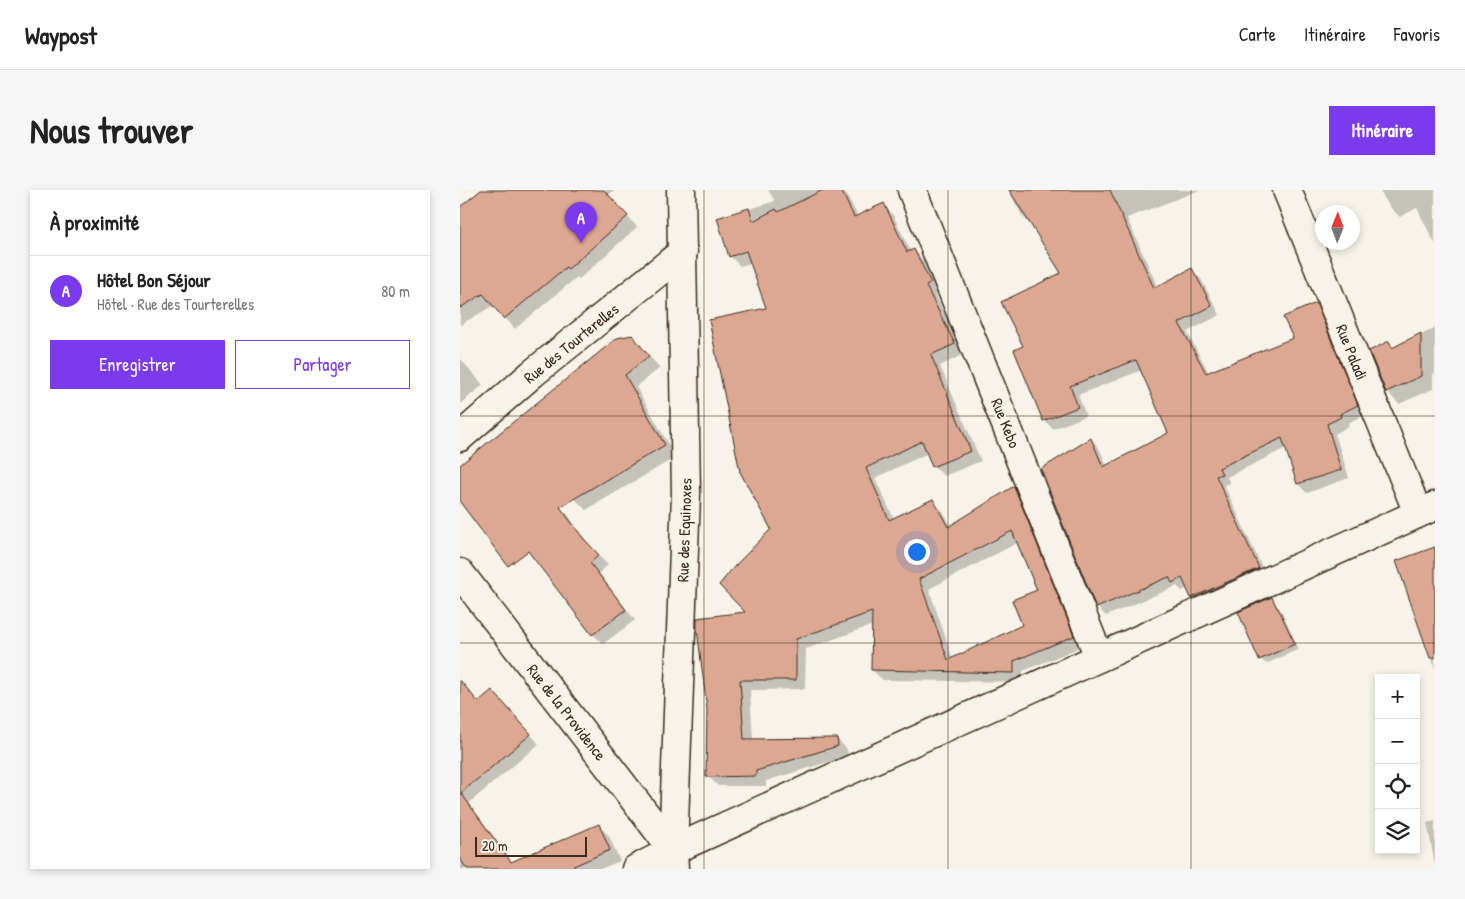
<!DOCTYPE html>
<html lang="fr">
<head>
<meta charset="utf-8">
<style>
	body { margin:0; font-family:"Patrick Hand",sans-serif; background:#f6f6f6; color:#222 }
	.controls { position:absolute; right:15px; bottom:15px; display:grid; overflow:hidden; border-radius:0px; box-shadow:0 2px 8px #0003 }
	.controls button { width:45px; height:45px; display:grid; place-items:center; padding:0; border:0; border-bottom:1px solid #e0e0e0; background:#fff; color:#222; font:25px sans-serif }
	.compass { position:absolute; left:855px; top:15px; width:45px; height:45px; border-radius:50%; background:#fff; box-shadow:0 2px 8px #0003; rotate:1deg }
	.scale { position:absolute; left:15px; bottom:12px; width:112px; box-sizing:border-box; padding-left:5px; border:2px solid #3b2a1e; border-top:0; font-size:14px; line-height:18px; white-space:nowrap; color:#3b2a1e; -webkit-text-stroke:4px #f7f3e8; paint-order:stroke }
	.you { position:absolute; left:456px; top:361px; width:18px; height:18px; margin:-12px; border:4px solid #fff; border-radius:50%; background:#1a73e8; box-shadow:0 0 0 8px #1a73e833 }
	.badge { display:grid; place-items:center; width:32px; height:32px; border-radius:50%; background:#7c3aed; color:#fff; font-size:16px; font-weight:700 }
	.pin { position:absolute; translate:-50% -41px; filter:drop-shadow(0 1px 2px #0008) }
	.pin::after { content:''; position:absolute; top:26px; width:18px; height:15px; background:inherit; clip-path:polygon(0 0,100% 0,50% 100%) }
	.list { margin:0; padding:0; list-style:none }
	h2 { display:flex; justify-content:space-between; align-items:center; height:65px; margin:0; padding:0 20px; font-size:21px }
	h2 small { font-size:16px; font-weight:400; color:#767676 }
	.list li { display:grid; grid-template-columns:32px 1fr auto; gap:15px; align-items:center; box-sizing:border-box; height:70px; padding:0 20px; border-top:1px solid #e0e0e0 }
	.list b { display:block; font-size:19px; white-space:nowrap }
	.list p { margin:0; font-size:16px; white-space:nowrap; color:#767676 }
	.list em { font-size:16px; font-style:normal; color:#767676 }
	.actions { display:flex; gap:10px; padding:15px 20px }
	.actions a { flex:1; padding:11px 0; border:1px solid #7c3aed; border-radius:0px; text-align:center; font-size:18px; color:#7c3aed }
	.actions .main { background:#7c3aed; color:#fff }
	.icon { flex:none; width:28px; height:28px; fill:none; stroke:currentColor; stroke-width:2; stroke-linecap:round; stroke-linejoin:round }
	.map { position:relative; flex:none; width:975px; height:679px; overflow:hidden; border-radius:0px }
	header { display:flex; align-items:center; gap:30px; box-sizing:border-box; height:70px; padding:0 25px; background:#fff; border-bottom:1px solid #e0e0e0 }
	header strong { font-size:24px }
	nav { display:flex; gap:28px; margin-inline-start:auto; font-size:18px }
	.intro { display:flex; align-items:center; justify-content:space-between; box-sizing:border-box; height:120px; padding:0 30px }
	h1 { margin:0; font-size:35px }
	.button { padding:12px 22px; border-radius:0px; background:#7c3aed; color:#fff; font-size:18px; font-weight:700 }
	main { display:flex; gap:30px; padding:0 30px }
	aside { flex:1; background:#fff; border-radius:0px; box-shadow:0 2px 8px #0003 }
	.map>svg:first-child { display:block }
	.shadow { fill:#0003; fill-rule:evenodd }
	.building { fill:#dda892; stroke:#3b2a1e; fill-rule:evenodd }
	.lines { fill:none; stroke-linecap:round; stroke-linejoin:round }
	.minor-casing { stroke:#3b2a1e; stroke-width:31 }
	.tertiary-casing { stroke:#3b2a1e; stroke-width:31 }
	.minor { stroke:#f7f3e8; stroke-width:28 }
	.tertiary { stroke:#f7f3e8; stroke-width:28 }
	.grid { fill:none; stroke:#3b2a1e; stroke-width:1; stroke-opacity:0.55 }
	.labels { text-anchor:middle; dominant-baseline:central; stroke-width:4; stroke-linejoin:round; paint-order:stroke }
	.street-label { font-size:16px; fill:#3b2a1e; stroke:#f7f3e8 }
</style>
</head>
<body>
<header>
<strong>Waypost</strong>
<nav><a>Carte</a><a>Itinéraire</a><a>Favoris</a></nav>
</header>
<div class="intro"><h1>Nous trouver</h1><a class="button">Itinéraire</a></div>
<main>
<aside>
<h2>À proximité<small></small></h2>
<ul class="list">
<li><span class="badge">A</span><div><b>Hôtel Bon Séjour</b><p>Hôtel · Rue des Tourterelles</p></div><em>80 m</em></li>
</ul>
<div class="actions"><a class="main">Enregistrer</a><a>Partager</a></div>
</aside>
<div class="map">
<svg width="975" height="679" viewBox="0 0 975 679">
	<rect width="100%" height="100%" fill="#f7f3e8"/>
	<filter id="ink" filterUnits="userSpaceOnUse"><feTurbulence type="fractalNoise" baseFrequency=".02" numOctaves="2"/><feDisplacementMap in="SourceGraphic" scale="10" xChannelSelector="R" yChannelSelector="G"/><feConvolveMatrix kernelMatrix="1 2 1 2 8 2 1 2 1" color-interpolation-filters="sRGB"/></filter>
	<g filter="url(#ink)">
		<g class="shadow">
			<polygon points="23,0 155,0 148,5 177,37 119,89 117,87 55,139 34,115 0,135 0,19"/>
			<path d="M308,0h75l4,5 11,22 25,-12 10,10 18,37 3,-2 10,11 16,33 -4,2 28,58 -24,12 41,95 -37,15 -10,-10 -6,-13 -53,25 19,41 39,-18 10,10 8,15 62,-39 11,11 59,148 -60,25v11l-140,-2 -11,-10 1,-45 -67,24 -1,40 -55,1 3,50 84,-1 10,10 1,7 -82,25v5h-48l-10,-10 40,-163 25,-84 -6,-220 -16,-46 -11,3 -10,-10 -12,-37 57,-18zM557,353l22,47 -16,36 -70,33 -24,-70z"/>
			<polygon points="549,0 740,0 667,28 698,98 732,80 741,89 760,125 727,142 749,183 834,149 856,114 864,123 906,224 888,233 889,236 875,244 889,288 847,303 838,294 826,258 767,287 770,293 764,295 807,388 741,416 733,407 728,398 722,401 717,396 646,426 637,417 631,249 639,258 647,276 710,244 682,180 618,205 626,226 593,239 584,230 565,157 602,84 571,35 562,26"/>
			<polygon points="919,0 975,0 975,54 957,18 940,27 930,17"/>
			<polygon points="975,138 975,186 973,182 973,199 939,214 927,202 929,153 934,158"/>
			<polygon points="172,147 200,178 176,197 216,267 126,320 114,308 0,309 0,276"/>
			<polygon points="0,168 23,195 0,214"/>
			<polygon points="97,315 107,324 133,360 148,375 139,383 175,430 143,454 133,444 61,350"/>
			<polygon points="975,358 975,478 938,371"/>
			<polygon points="811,408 823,424 839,459 806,474 801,469"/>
			<polygon points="0,490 19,513 41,511 79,554 9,613 57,679 0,679"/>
			<polygon points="975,631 975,675 967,633"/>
			<polygon points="139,636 149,646 160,671 140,679 89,679"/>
		</g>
		<g class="building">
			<polygon points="21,0 144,0 168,26 108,79 106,77 44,129 23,104 0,118 0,17"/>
			<path d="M363,0h18l13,27 30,-14 23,49 7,-3 17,34 -5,3 29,58 -24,11 40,96 -39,16 -10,-26 -56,27 23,52 44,-21 15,28 66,-41 60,150 -60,25v12l-143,-3 1,-58 -76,27v41h-56l4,59 93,-1 1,8 -82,25v5l-50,1 1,-68 -10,-80v-11l48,-6 -26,-27 14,-17 38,-39 -31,-57 -31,-152 57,-12 -20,-57 -17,6 -12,-39 32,-10 4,13 23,-12 2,3zM552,341l25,59 -25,10 10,25 -74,35 -29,-81z"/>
			<polygon points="549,0 650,0 694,98 732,78 752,116 719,133 746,183 833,148 823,127 856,113 898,215 880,224 881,227 867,234 881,280 837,294 822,248 759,278 762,284 756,286 799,378 731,408 722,388 712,393 709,387 636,418 581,279 631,248 643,277 708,243 676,170 610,196 618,217 583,231 554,160 563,156 541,112 601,83"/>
			<polygon points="961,143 961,186 926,202 909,161 929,151 932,158"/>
			<polygon points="172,145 189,166 165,185 205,255 100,317 123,348 139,365 130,373 166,420 132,445 68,361 48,376 0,312 0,275 157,148"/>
			<polygon points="975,357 975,468 970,468 936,371"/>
			<polygon points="812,407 817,418 818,418 835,454 799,470 778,422"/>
			<polygon points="0,490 18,512 32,500 71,544 1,603 51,672 139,634 150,660 107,679 7,679 0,669"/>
		</g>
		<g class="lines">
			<g class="minor-casing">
				<g id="minor">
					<polyline points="452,0 639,467"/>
					<polyline points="827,0 958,323"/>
					<polyline points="0,247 72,184 223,62"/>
					<polyline points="213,660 226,304 221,0"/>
					<polyline points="176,679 213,660 975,316"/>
				</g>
			</g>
			<g class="tertiary-casing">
				<polyline id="tertiary" points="0,383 213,660 214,679"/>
			</g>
			<use href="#minor" class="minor"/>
			<use href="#tertiary" class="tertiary"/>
		</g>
	</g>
	<path class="grid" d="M244,0v679M488,0v679M731,0v679M0,226h975M0,453h975"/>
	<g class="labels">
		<g class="street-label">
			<text transform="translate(111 153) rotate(-39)">Rue des Tourterelles</text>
			<text transform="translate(892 162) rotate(68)">Rue Paladi</text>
			<text transform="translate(546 233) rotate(68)">Rue Kebo</text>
			<text transform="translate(224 340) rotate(-88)">Rue des Equinoxes</text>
			<text transform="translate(107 522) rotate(52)">Rue de la Providence</text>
		</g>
	</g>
</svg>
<div class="controls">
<button>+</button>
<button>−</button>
<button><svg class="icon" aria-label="locate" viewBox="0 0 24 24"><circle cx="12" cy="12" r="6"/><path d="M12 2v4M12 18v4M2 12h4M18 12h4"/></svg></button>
<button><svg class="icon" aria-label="layers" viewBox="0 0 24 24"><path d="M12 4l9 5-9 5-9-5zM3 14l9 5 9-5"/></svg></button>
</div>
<svg class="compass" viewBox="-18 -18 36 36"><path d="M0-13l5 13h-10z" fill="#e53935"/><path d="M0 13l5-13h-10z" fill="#767676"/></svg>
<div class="scale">20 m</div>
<div class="you"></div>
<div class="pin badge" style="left:121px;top:53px">A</div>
</div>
</main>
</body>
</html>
